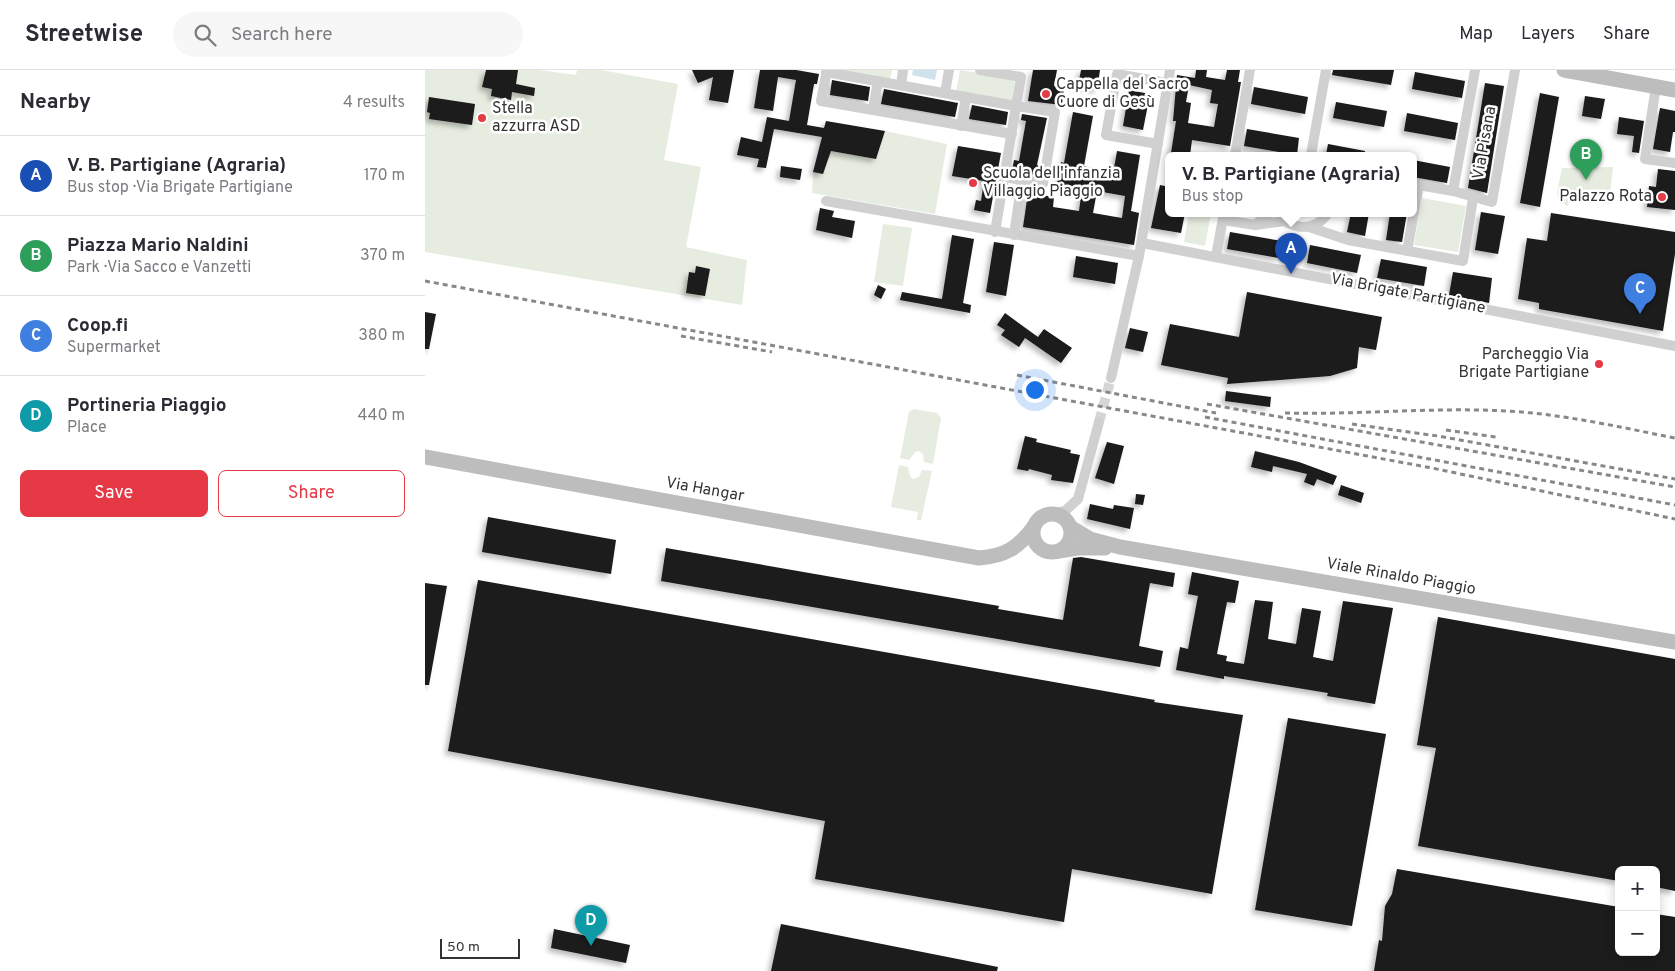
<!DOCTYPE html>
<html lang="en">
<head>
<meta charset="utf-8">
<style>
	body { margin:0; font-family:Overpass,sans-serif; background:#f7f7f7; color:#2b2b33 }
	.controls { position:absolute; right:15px; bottom:15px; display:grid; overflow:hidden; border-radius:8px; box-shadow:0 2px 12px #0003 }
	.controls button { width:45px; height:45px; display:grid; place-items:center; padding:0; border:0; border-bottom:1px solid #e1e1e2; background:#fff; color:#2b2b33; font:25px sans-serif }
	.scale { position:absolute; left:15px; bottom:12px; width:80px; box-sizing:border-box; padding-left:5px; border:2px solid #333; border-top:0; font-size:14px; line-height:18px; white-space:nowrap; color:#333; -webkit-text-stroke:4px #fff; paint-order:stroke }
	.you { position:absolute; left:609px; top:319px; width:18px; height:18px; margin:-12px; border:4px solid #fff; border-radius:50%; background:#1a73e8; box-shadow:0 0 0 8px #1a73e833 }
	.badge { display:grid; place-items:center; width:32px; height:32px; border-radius:50%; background:#e63946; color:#fff; font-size:16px; font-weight:700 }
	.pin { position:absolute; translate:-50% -41px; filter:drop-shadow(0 1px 2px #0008) }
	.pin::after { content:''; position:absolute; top:26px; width:18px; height:15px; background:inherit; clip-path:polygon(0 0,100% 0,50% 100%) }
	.popup { position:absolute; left:740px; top:82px; width:252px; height:65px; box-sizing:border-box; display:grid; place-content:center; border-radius:8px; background:#fff; filter:drop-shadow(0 1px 4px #0005); font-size:16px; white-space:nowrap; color:#7c7c81 }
	.popup b { font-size:19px; color:#2b2b33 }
	.popup::after { content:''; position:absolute; left:50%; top:100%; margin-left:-10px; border:10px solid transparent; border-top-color:#fff }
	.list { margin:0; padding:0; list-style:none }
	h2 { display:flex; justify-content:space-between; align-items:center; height:65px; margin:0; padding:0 20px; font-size:21px }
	h2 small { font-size:16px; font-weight:400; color:#7c7c81 }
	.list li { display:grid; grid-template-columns:32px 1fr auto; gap:15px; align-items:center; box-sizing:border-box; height:80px; padding:0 20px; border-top:1px solid #e1e1e2 }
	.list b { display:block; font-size:19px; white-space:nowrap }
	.list p { margin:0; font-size:16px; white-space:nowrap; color:#7c7c81 }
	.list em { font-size:16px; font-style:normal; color:#7c7c81 }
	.actions { display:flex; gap:10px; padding:15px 20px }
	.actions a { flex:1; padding:11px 0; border:1px solid #e63946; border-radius:8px; text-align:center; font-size:18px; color:#e63946 }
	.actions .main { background:#e63946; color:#fff }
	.icon { flex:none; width:28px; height:28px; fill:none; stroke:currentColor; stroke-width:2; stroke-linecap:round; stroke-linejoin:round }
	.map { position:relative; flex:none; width:1250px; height:901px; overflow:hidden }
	header { display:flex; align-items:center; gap:30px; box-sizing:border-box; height:70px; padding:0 25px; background:#fff; border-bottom:1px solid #e1e1e2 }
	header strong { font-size:24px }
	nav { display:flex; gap:28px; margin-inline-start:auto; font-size:18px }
	.search { width:350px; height:45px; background:#f7f7f7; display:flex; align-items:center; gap:12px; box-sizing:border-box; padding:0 18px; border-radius:28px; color:#7c7c81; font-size:19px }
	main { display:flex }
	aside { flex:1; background:#fff }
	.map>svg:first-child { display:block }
	.green { fill:#e6ecdf }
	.water { fill:#cfe2ee }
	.building { fill:#1a1a1a; fill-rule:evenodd; filter:url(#shadow) }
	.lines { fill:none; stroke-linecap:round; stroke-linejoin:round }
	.street-tunnel { stroke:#d6d6d6; stroke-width:10; stroke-dasharray:10 5; stroke-linecap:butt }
	.street { stroke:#d0d0d0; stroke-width:10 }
	.secondary { stroke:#bdbdbd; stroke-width:15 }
	.rail { stroke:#888; stroke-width:3; stroke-dasharray:5 4; stroke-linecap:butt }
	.poi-dot { fill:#e63946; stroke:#fff; stroke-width:2 }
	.labels { text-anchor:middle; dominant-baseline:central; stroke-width:5; stroke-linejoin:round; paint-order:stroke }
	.poi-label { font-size:16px; fill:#333; stroke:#fff; text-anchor:start }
	.street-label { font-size:16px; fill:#333; stroke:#fff }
</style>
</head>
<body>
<header>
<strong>Streetwise</strong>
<div class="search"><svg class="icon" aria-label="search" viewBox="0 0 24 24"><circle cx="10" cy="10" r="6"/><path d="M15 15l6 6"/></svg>Search here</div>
<nav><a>Map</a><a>Layers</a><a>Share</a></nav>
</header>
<main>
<aside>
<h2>Nearby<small>4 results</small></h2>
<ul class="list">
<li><span class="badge" style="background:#1a4fb4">A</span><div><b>V. B. Partigiane (Agraria)</b><p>Bus stop · Via Brigate Partigiane</p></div><em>170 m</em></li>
<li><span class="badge" style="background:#2e9e5b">B</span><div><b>Piazza Mario Naldini</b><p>Park · Via Sacco e Vanzetti</p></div><em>370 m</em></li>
<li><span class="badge" style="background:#3f7fe0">C</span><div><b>Coop.fi</b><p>Supermarket</p></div><em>380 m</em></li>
<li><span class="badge" style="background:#0f9aa8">D</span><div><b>Portineria Piaggio</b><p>Place</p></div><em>440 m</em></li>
</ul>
<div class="actions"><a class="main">Save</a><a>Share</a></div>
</aside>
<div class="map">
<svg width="1250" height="901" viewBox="0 0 1250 901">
	<defs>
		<filter id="shadow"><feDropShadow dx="-3.5" dy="3.5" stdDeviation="2.5" flood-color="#0004"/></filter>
	</defs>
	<rect width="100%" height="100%" fill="#fff"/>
	<g class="green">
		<polygon points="0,0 114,0 151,5 152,0 176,0 253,14 239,90 276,97 261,177 322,190 317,235 0,182"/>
		<polygon points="411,0 467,0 465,9"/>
		<polygon points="535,0 590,9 587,31 531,22"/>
		<polygon points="460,61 522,74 510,144 387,123 388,102 398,104 406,81 451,89"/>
		<polygon points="1188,97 1184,134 1144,129 1143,136 1134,132 1132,122 1137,98"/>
		<polygon points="997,128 1041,136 1033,182 989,175"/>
		<polygon points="764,143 786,143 780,176 759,172"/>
		<polygon points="458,154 487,158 478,216 449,212"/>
		<polygon points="489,339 512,343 516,348 508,394 499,392 498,384 494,381 490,382 484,390 475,388 484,342"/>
		<polygon points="474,395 483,397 485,406 488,409 494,407 497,400 507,401 496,450 492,450 493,442 466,437"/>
	</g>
	<polygon class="water" points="488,0 512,0 510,10 487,5"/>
	<g class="building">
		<polygon points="61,0 93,0 91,14 110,18 109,26 87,22 86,30 66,26 67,19 57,17"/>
		<polygon points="267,0 309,0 303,33 284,30 288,7 273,13"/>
		<polygon points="335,0 371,0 394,4 392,14 389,14 382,55 399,58 401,51 460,61 451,89 406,81 398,104 388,102 397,67 349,59 341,98 332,97 334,89 312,85 316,67 337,72 342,47 364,51 371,10 353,7 348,41 329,38"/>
		<polygon points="608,0 632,0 629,16 639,18 637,35 603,31"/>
		<polygon points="656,0 675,0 672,20 653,16"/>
		<path d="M771,0h11l-1,7 19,3 2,-10h13l-2,12h3l-11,64 -38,-6 -2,15 -19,-2 5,-32h-3l4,-46 18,3zM764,15l23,5 -2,13 8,1 -4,23 -26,-4 3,-20 -5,-1z"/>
		<polygon points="908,0 969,0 966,15 907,5"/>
		<polygon points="990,2 1040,11 1037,28 987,19"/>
		<polygon points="407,10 445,17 443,31 405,25"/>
		<polygon points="1060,13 1079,16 1062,123 1043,118"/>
		<polygon points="829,17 883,27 880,44 826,34"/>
		<polygon points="459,19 533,33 530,47 456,34"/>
		<polygon points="704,20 725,24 718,60 698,56"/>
		<polygon points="1115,23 1134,27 1115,137 1095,133"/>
		<polygon points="1160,26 1180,29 1176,49 1157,46"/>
		<polygon points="4,27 50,34 47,55 4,49 5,43 2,42"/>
		<polygon points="911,32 962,41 959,57 908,48"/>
		<polygon points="547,35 583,42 581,55 544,49"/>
		<polygon points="1235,38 1250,41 1250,62 1248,62 1245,82 1228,79"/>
		<path d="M648,42l20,4 -9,50 29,8 4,-23 23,4 -9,56 8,2 -5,32 -111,-18 5,-34 26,4 -1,10 26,4 3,-22 -25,-5 4,-22 3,1zM672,121l28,5 -3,22 -29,-5z"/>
		<polygon points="982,43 1033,53 1030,70 979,61"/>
		<polygon points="597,44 622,48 612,95 614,96 613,105 587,101 589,90 594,91 601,51 596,50"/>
		<polygon points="1194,47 1219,51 1214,83 1207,82 1209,66 1192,64"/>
		<polygon points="822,59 874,68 872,85 819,76"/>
		<polygon points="903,74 940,81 940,85 901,85"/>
		<polygon points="533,76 576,83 565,143 549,140 551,130 556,131 559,111 527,106"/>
		<polygon points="988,90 1025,97 1022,113 988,107"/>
		<polygon points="356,96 377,99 375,110 355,107"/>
		<polygon points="1233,99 1250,101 1250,140 1222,137 1224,116 1231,117"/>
		<polygon points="735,115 744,117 744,143 760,143 756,163 726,158"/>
		<polygon points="395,138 409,141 407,147 430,151 427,168 391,160"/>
		<polygon points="1056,142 1080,146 1073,184 1050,180"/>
		<polygon points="926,143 944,143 940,166 922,162"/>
		<polygon points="965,143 982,143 977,172 961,170"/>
		<polygon points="1126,143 1250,162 1250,184 1238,261 1114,239 1114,233 1093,229 1102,168 1122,171"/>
		<polygon points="805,162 857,171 854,188 802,179"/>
		<polygon points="527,165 549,169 538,233 546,235 545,243 475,230 477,222 517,229"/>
		<polygon points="569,172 589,175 581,226 561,222"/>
		<polygon points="885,175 936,185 932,203 882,193"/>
		<polygon points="651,186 693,193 690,214 648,207"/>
		<polygon points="956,189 1002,197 999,216 952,208"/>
		<polygon points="271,196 285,199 280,226 261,223 264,202 270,203"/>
		<polygon points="1028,202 1067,208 1064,233 1024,225"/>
		<polygon points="453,215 461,219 456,229 449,225"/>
		<polygon points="822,222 957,247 951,280 934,277 932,298 905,306 802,314 803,308 736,295 745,254 814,267"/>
		<polygon points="0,242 11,244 4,279 0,279"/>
		<polygon points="580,243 613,267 619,259 647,278 636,293 600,268 594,277 576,265 580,260 572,255"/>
		<polygon points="705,258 723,262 718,282 700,278"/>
		<polygon points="801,321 846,327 845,337 800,331"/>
		<polygon points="600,366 612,369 611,372 646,380 645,383 655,385 648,413 626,410 627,405 604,399 603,401 592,399"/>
		<polygon points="682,372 699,376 689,414 670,408"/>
		<polygon points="830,381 874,392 912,406 908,415 892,409 889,416 879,412 882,404 848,396 847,402 826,397"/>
		<polygon points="916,415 939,423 936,433 913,425"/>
		<polygon points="711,424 720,425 718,435 710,434"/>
		<polygon points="665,434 688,439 689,435 709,438 705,459 662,449"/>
		<polygon points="63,447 191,470 186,504 57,482"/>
		<polygon points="241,478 574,536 573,539 638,550 648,488 656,487 750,503 748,517 725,513 714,576 738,581 735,597 236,511"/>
		<polygon points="767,502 814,511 810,533 802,532 792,584 802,586 801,591 819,594 830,530 848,532 843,569 871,574 877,538 896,541 888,587 908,591 918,531 968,538 950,634 902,626 903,623 799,606 799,609 751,600 755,577 763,579 773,526 763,524"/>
		<polygon points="53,510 730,630 729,632 818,645 787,824 647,799 639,852 390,809 400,751 23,681"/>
		<polygon points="0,513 22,516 4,615 0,615"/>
		<polygon points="1013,547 1250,589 1250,821 1231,817 1231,800 1194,800 1194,811 993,776 1011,678 992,675"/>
		<polygon points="863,648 961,664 927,856 830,840"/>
		<polygon points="972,799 1194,837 1194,882 1231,882 1231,844 1250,847 1250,901 949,901 954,870 957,871 960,836 967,824"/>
		<polygon points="356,854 573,897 572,901 346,901"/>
		<polygon points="129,859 205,875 201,893 126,878"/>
	</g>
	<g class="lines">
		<polyline class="street-tunnel" points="674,352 686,308"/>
		<g class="street">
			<polyline points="402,0 396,31 587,64"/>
			<polyline points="401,2 591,36 596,7 555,0"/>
			<polyline points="476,15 478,0"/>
			<polyline points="1231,16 1220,89 1250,93"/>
			<polyline points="520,23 524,0"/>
			<polyline points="448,40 453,11"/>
			<polyline points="536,56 541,27"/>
			<polyline points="733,74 681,65 692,4 742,13"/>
			<polyline points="810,85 825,0"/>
			<polyline points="886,85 901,0"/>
			<polyline points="988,114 1028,121 1067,132 1090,0"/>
			<polyline points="1028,121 1050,0"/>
			<polyline points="401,131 714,186"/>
			<path d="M853,143c13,18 37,19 50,0"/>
			<polyline points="798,150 830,155 860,151"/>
			<polyline points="830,155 845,143"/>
			<polyline points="884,157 923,170 1038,191 1048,128"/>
			<polyline points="570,162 591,36 630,42 618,114 579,107"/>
			<polyline points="589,165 597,110"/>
			<polyline points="717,173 1250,276"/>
			<polyline points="982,181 994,115"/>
			<polyline points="791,186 799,143"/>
			<polyline points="686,308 714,186 745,0"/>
			<polyline points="626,444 640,441 653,429 674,352"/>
		</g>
		<g class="secondary">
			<polyline points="1139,0 1250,20"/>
			<path d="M0,387l554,101c26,-2 39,-10 54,-30"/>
			<circle cx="627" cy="463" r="19"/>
			<polyline points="645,457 665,469 695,477 1250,572"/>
			<polyline points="634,481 652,478 680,478"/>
		</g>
		<g class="rail">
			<polyline points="0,211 1007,398 1250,449"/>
			<polyline points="256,266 347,282"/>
			<polyline points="592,305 791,343"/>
			<polyline points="782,334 1250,417"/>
			<path d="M860,343c73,2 147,-6 221,-2 57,3 113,16 169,27"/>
			<polyline points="780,347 1250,435"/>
			<polyline points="927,354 1013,366 1250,409"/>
			<polyline points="1021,360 1071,367"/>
		</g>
	</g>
	<g class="poi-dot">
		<circle cx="621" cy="24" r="5"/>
		<circle cx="57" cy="48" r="5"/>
		<circle cx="548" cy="113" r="5"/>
		<circle cx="1237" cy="127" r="5"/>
		<circle cx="1174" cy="294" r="5"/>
	</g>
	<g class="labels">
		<g class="poi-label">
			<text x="631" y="15">Cappella del Sacro<tspan x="631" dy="18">Cuore di Gesù</tspan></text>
			<text x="67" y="39">Stella<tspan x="67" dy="18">azzurra ASD</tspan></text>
			<text x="558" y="104">Scuola dell'infanzia<tspan x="558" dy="18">Villaggio Piaggio</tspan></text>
			<text x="1227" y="127" text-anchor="end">Palazzo Rota</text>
			<text x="1164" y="285" text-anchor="end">Parcheggio Via<tspan x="1164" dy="18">Brigate Partigiane</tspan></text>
		</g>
		<g class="street-label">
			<text transform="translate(1060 73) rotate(-80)">Via Pisana</text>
			<text transform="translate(983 224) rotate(11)">Via Brigate Partigiane</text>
			<text transform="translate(280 420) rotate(10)">Via Hangar</text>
			<text transform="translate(976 507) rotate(10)">Viale Rinaldo Piaggio</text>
		</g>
	</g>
</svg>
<div class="controls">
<button>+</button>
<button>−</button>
</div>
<div class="scale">50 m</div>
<div class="you"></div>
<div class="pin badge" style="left:866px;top:204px;background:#1a4fb4">A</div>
<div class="popup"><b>V. B. Partigiane (Agraria)</b>Bus stop</div>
<div class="pin badge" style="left:1161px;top:110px;background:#2e9e5b">B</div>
<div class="pin badge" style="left:1215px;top:244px;background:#3f7fe0">C</div>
<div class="pin badge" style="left:166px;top:876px;background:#0f9aa8">D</div>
</div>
</main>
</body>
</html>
